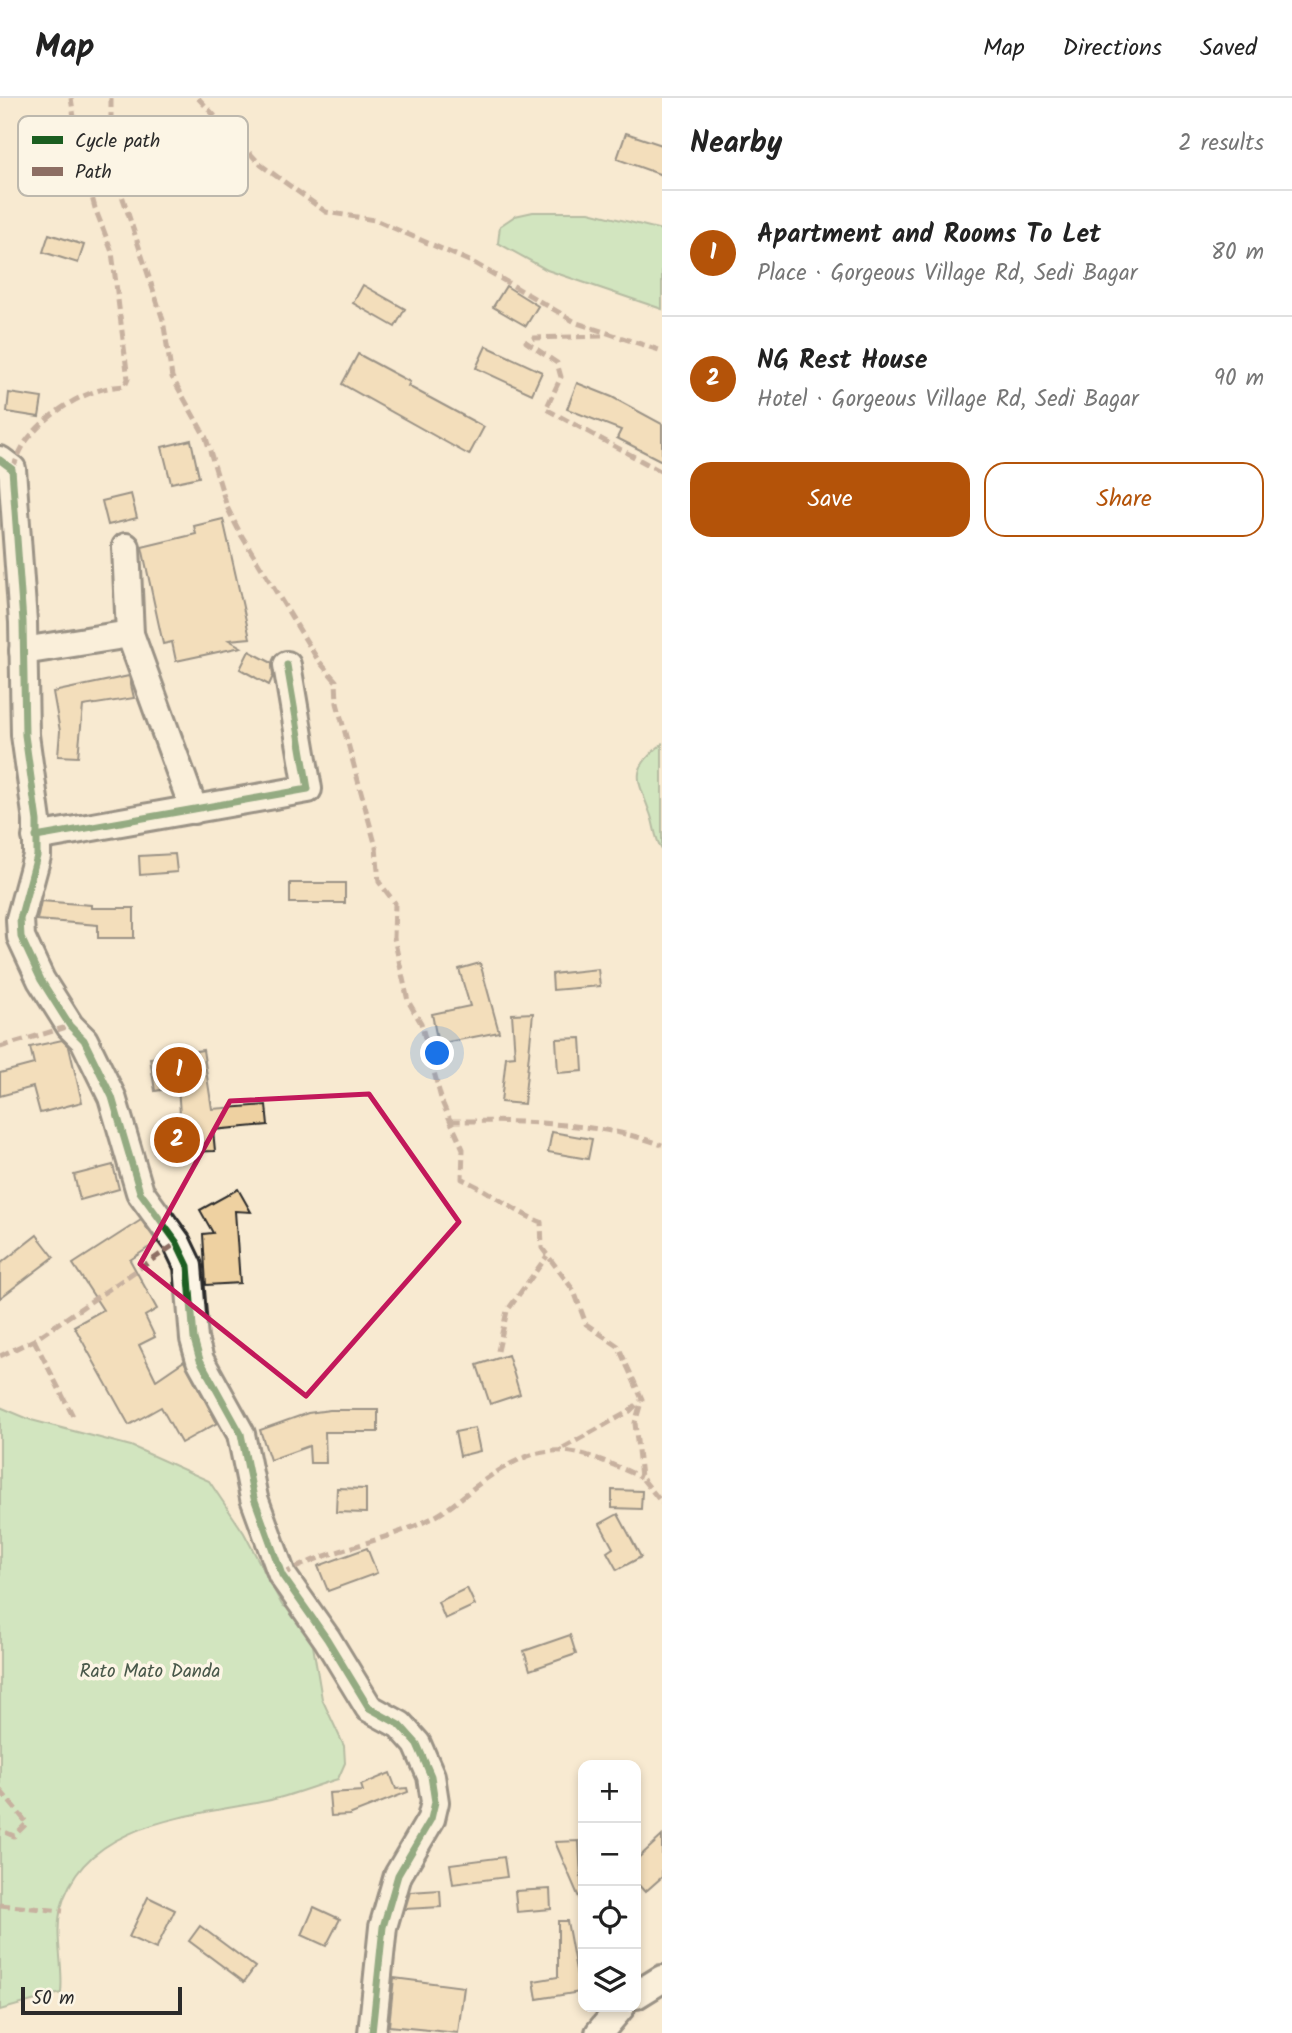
<!DOCTYPE html>
<html lang="en">
<head>
<meta charset="utf-8">
<style>
	body { margin:0; font-family:Kalam,sans-serif; background:#f2f2f2; color:#222 }
	.controls { position:absolute; right:21px; bottom:21px; display:grid; overflow:hidden; border-radius:14px; box-shadow:0 4px 10px #0003 }
	.controls button { width:63px; height:63px; display:grid; place-items:center; padding:0; border:0; border-bottom:2px solid #e0e0e0; background:#fff; color:#222; font:35px sans-serif }
	.scale { position:absolute; left:21px; bottom:18px; width:161px; box-sizing:border-box; padding-left:7px; border:4px solid #2b2b2b; border-top:0; font-size:19px; line-height:24px; white-space:nowrap; color:#2b2b2b; -webkit-text-stroke:5px #fcf5e5; paint-order:stroke }
	.you { position:absolute; left:438px; top:956px; width:24px; height:24px; margin:-18px; border:5px solid #fff; border-radius:50%; background:#1a73e8; box-shadow:0 0 0 10px #1a73e833 }
	.badge { display:grid; place-items:center; width:46px; height:46px; border-radius:50%; background:#b45309; color:#fff; font-size:23px; font-weight:700 }
	.pin { position:absolute; translate:-50% -50%; border:4px solid #fff; box-shadow:0 2px 7px #0006 }
	.list { margin:0; padding:0; list-style:none }
	h2 { display:flex; justify-content:space-between; align-items:center; height:91px; margin:0; padding:0 28px; font-size:30px }
	h2 small { font-size:23px; font-weight:400; color:#767676 }
	.list li { display:grid; grid-template-columns:46px 1fr auto; gap:21px; align-items:center; box-sizing:border-box; height:126px; padding:0 28px; border-top:2px solid #e0e0e0 }
	.list b { display:block; font-size:26px; white-space:nowrap }
	.list p { margin:0; font-size:23px; white-space:nowrap; color:#767676 }
	.list em { font-size:23px; font-style:normal; color:#767676 }
	.actions { display:flex; gap:14px; padding:21px 28px }
	.actions a { flex:1; padding:16px 0; border:2px solid #b45309; border-radius:21px; text-align:center; font-size:24px; color:#b45309 }
	.actions .main { background:#b45309; color:#fff }
	.icon { flex:none; width:38px; height:38px; fill:none; stroke:currentColor; stroke-width:2; stroke-linecap:round; stroke-linejoin:round }
	.map { position:relative; flex:none; width:662px; height:1935px; overflow:hidden }
	header { display:flex; align-items:center; gap:42px; box-sizing:border-box; height:98px; padding:0 35px; background:#fff; border-bottom:2px solid #e0e0e0 }
	header strong { font-size:33px }
	nav { display:flex; gap:38px; margin-inline-start:auto; font-size:24px }
	main { display:flex }
	aside { flex:1; background:#fff }
	.map>svg:first-child { display:block }
	.green { fill:#a4e1a9; stroke:#68866a; stroke-width:2 }
	.building { fill:#eed1a1; stroke:#2b2b2b; stroke-width:2 }
	.lines { fill:none; stroke-linecap:round; stroke-linejoin:round }
	.street-casing { stroke:#2b2b2b; stroke-width:32 }
	.street { stroke:#fcf5e5; stroke-width:26 }
	.quiet { stroke:#8d6e63; stroke-width:5; stroke-dasharray:10 5; stroke-linecap:butt }
	.cycleway-casing { stroke:#fcf5e5; stroke-width:11 }
	.cycleway { stroke:#1b5e20; stroke-width:7 }
	.marked { fill:none; stroke:#c2185b; stroke-width:5; stroke-linejoin:round }
	.labels { text-anchor:middle; dominant-baseline:central; stroke-width:7; stroke-linejoin:round; paint-order:stroke }
	.park-label { font-size:19px; fill:#49584a; stroke:#fcf5e5 }
	.key { fill:#fcf5e5; stroke:#bdb8ad; stroke-width:2 }
	.key-label { font-size:19px; fill:#2b2b2b }
</style>
</head>
<body>
<header>
<strong>Map</strong>
<nav><a>Map</a><a>Directions</a><a>Saved</a></nav>
</header>
<main>
<div class="map">
<svg width="662" height="1935" viewBox="0 0 662 1935">
	<rect width="100%" height="100%" fill="#f8ead1"/>
	<filter id="ink" filterUnits="userSpaceOnUse"><feTurbulence type="fractalNoise" baseFrequency=".0143" numOctaves="2"/><feDisplacementMap in="SourceGraphic" scale="14" xChannelSelector="R" yChannelSelector="G"/><feConvolveMatrix kernelMatrix="1 2 1 2 8 2 1 2 1" color-interpolation-filters="sRGB"/></filter>
	<g filter="url(#ink)">
		<g class="green">
			<polygon points="533,114 589,114 662,132 662,211 547,172 498,145 500,128 515,118"/>
			<path d="M662,646v106c-8,-13 -7,-24 -12,-37 -12,-34 -22,-42 12,-69z"/>
			<path d="M0,1309l31,13 100,26 78,35 35,52 38,72 17,9 11,14 12,71 22,47 1,17 -7,16c-24,7 -48,17 -72,22 -72,15 -183,20 -205,107 -7,29 3,57 0,85l-61,17z"/>
		</g>
		<g class="building">
			<polygon points="626,35 662,47 662,77 617,61"/>
			<polygon points="49,136 84,147 78,165 43,154"/>
			<polygon points="363,187 405,211 395,229 353,205"/>
			<polygon points="506,188 538,208 526,228 493,209"/>
			<polygon points="486,248 542,274 532,296 476,270"/>
			<polygon points="358,256 410,284 408,288 484,329 469,357 342,286"/>
			<polygon points="577,285 612,299 662,326 662,363 617,340 621,332 567,311"/>
			<polygon points="9,295 42,300 39,319 7,314"/>
			<polygon points="191,342 199,379 171,385 162,349"/>
			<polygon points="131,396 137,420 108,427 102,403"/>
			<polygon points="223,421 250,540 229,542 241,549 176,563 172,544 163,546 142,449 196,436 194,428"/>
			<polygon points="249,553 272,565 273,578 269,587 240,571"/>
			<polygon points="129,578 134,600 83,608 78,659 58,658 60,633 53,594"/>
			<polygon points="175,756 177,774 140,777 139,758"/>
			<rect x="290" y="785" width="55" height="20"/>
			<polygon points="41,803 91,807 91,810 134,810 134,840 98,840 98,827 37,822"/>
			<polygon points="480,865 499,934 438,946 432,916 470,908 459,871"/>
			<polygon points="598,871 600,888 553,892 552,876"/>
			<polygon points="533,915 524,1006 501,1004 506,959 515,958 512,916"/>
			<polygon points="581,940 583,973 558,975 556,941"/>
			<polygon points="62,942 69,949 82,1004 40,1015 33,989 0,998 0,975 34,966 30,949"/>
			<polygon points="203,952 212,1011 266,1007 268,1027 213,1032 215,1053 154,1055 154,1030 181,1029 178,989 155,993 150,960"/>
			<polygon points="552,1034 592,1041 588,1061 548,1054"/>
			<polygon points="113,1067 119,1091 80,1102 74,1077"/>
			<polygon points="238,1091 251,1114 235,1113 240,1185 206,1187 203,1136 213,1135 200,1112"/>
			<polygon points="141,1122 157,1144 130,1162 157,1211 145,1218 155,1239 139,1247 156,1282 184,1263 217,1325 181,1345 161,1309 129,1327 74,1228 103,1212 73,1166"/>
			<polygon points="37,1137 54,1159 0,1200 0,1166"/>
			<polygon points="508,1257 520,1296 490,1306 477,1267"/>
			<polygon points="330,1312 378,1312 378,1334 325,1334 326,1365 310,1365 309,1348 270,1362 260,1332 308,1315"/>
			<polygon points="475,1330 480,1353 460,1358 455,1334"/>
			<polygon points="337,1390 366,1391 366,1415 336,1414"/>
			<polygon points="612,1392 642,1393 641,1411 612,1410"/>
			<polygon points="618,1416 641,1459 617,1472 607,1454 613,1450 600,1426"/>
			<polygon points="367,1450 377,1475 328,1493 318,1468"/>
			<polygon points="467,1490 475,1507 445,1521 438,1504"/>
			<polygon points="570,1537 576,1556 530,1572 524,1553"/>
			<polygon points="390,1675 396,1691 407,1690 408,1694 349,1717 331,1718 329,1695 363,1693 361,1687"/>
			<polygon points="662,1738 662,1779 645,1794 636,1784 636,1762"/>
			<polygon points="579,1743 582,1802 580,1802 555,1744"/>
			<polygon points="504,1759 507,1779 453,1786 450,1766"/>
			<polygon points="550,1791 551,1811 517,1814 515,1793"/>
			<polygon points="440,1792 441,1809 405,1811 410,1794"/>
			<polygon points="148,1799 175,1812 156,1851 129,1839"/>
			<polygon points="314,1809 340,1821 326,1848 302,1837"/>
			<polygon points="558,1823 567,1823 580,1894 537,1901 534,1883 558,1879"/>
			<polygon points="200,1828 255,1869 244,1884 189,1843"/>
			<polygon points="394,1880 464,1889 458,1935 389,1928"/>
		</g>
		<g class="lines">
			<g class="street-casing">
				<g id="street">
					<polyline points="0,362 12,371 23,524 25,637 37,723 37,758 20,821 21,839 41,882 70,928 84,942 112,999 140,1094 177,1145 188,1168 194,1241 200,1262 241,1336 254,1400 282,1477 327,1541 369,1610 400,1627 417,1646 431,1678 435,1704 431,1721 398,1777 383,1829 372,1935"/>
					<polyline points="126,449 130,536 194,712"/>
					<polyline points="23,553 130,536"/>
					<polyline points="36,739 308,691 287,567"/>
					<polyline points="636,1897 662,1881"/>
					<polyline points="599,1935 621,1909"/>
				</g>
			</g>
			<use href="#street" class="street"/>
			<g class="quiet">
				<path d="M111,0v51l10,15 -6,10 48,146 9,57 34,61 21,69 13,26 78,127 18,21 1,22 39,144 3,35 16,21 -1,35 14,63 13,22 21,79 21,47 -1,30c28,12 50,32 79,43l1,26 32,43 12,33 32,22 24,53 -7,24 6,54 21,26"/>
				<polyline points="198,0 261,67 326,114 375,122 474,165 577,225 662,253"/>
				<polyline points="602,238 534,240 526,244 557,265 561,279 546,311 662,374"/>
				<path d="M12,371c5,-10 9,-21 15,-29 23,-29 61,-53 98,-54l3,-7 -16,-127 -17,-44 -16,-59 -8,-51"/>
				<polyline points="0,949 70,928"/>
				<path d="M451,1023c64,0 152,1 211,24"/>
				<polyline points="34,1242 75,1322"/>
				<polyline points="498,1253 507,1213 547,1158"/>
				<polyline points="0,1258 34,1242 177,1145"/>
				<polyline points="563,1350 630,1313 640,1303"/>
				<path d="M282,1477c48,-27 105,-33 154,-59 15,-8 29,-22 43,-32 66,-48 93,-38 162,-7"/>
				<polyline points="0,1692 27,1725 14,1738 0,1732"/>
				<polyline points="0,1807 63,1813"/>
			</g>
			<g class="cycleway-casing">
				<g id="cycleway">
					<polyline points="0,362 12,371 23,524 25,637 37,723 37,758 20,821 21,839 41,882 70,928 84,942 112,999 140,1094 177,1145 188,1168 194,1241 200,1262 241,1336 254,1400 282,1477 327,1541 369,1610 400,1627 417,1646 431,1678 435,1704 431,1721 398,1777 383,1829 372,1935"/>
					<polyline points="36,739 308,691 287,567"/>
				</g>
			</g>
			<use href="#cycleway" class="cycleway"/>
		</g>
	</g>
	<path d="M0 0H662V1935H0ZM369,996l90,128 -153,174 -166,-132 90,-163z" fill="#f8ead1" fill-opacity=".55" fill-rule="evenodd"/>
	<path class="marked" d="M369,996l90,128 -153,174 -166,-132 90,-163z"/>
	<g class="labels">
		<g class="park-label">
			<text x="150" y="1574">Rato Mato Danda</text>
		</g>
	</g>
	<rect x="18" y="18" width="230" height="80" rx="10" class="key"/>
	<rect x="32" y="38" width="31" height="8" fill="#1b5e20"/>
	<rect x="32" y="69" width="31" height="9" fill="#8d6e63"/>
	<g class="key-label">
		<text x="75" y="49">Cycle path</text>
		<text x="75" y="80">Path</text>
	</g>
</svg>
<div class="controls">
<button>+</button>
<button>−</button>
<button><svg class="icon" aria-label="locate" viewBox="0 0 24 24"><circle cx="12" cy="12" r="6"/><path d="M12 2v4M12 18v4M2 12h4M18 12h4"/></svg></button>
<button><svg class="icon" aria-label="layers" viewBox="0 0 24 24"><path d="M12 4l9 5-9 5-9-5zM3 14l9 5 9-5"/></svg></button>
</div>
<div class="scale">50 m</div>
<div class="you"></div>
<div class="pin badge" style="left:179px;top:972px">1</div>
<div class="pin badge" style="left:177px;top:1042px">2</div>
</div>
<aside>
<h2>Nearby<small>2 results</small></h2>
<ul class="list">
<li><span class="badge">1</span><div><b>Apartment and Rooms To Let</b><p>Place · Gorgeous Village Rd, Sedi Bagar</p></div><em>80 m</em></li>
<li><span class="badge">2</span><div><b>NG Rest House</b><p>Hotel · Gorgeous Village Rd, Sedi Bagar</p></div><em>90 m</em></li>
</ul>
<div class="actions"><a class="main">Save</a><a>Share</a></div>
</aside>
</main>
</body>
</html>
